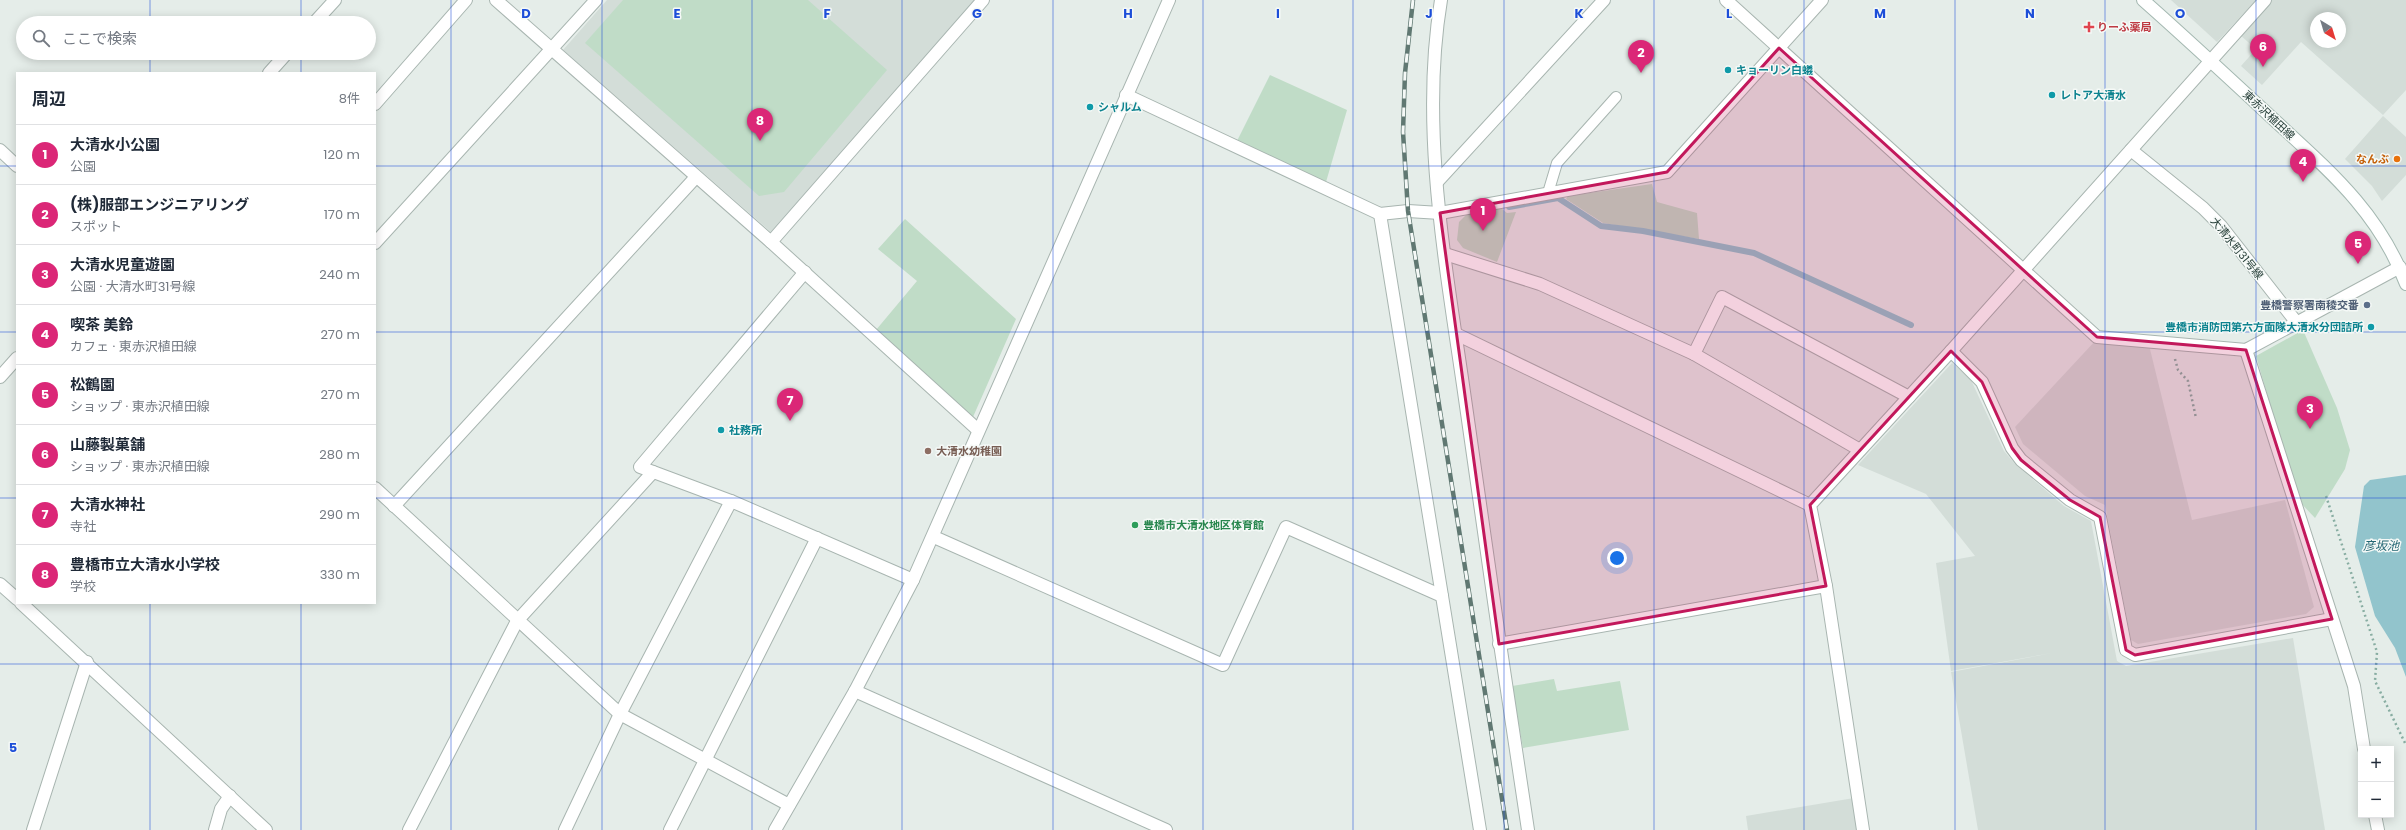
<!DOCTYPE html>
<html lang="ja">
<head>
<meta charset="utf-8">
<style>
	body { margin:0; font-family:Poppins,"Noto Sans JP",sans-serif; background:#f2f2f3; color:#1f2937 }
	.controls { position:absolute; right:12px; bottom:12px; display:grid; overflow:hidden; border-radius:0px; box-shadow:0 2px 10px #0003 }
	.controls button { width:36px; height:36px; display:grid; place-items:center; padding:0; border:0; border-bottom:1px solid #e0e1e3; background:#fff; color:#1f2937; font:20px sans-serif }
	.compass { position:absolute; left:2310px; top:12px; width:36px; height:36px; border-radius:50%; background:#fff; box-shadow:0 2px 10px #0003; rotate:142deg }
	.you { position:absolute; left:1617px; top:558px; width:14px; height:14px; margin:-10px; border:3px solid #fff; border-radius:50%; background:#1a73e8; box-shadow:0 0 0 6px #1a73e833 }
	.badge { display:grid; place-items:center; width:26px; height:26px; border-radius:50%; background:#db2777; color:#fff; font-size:13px; font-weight:700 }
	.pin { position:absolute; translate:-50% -33px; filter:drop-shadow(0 1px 2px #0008) }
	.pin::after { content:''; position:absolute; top:21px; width:14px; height:12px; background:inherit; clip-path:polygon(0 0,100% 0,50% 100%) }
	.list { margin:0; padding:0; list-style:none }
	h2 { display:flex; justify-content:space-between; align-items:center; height:52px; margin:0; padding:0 16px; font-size:17px }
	h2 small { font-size:13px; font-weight:400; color:#747a83 }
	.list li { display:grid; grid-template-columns:26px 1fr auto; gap:12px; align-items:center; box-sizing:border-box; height:60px; padding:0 16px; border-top:1px solid #e0e1e3 }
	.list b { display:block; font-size:15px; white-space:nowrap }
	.list p { margin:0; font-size:13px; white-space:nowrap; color:#747a83 }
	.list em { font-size:13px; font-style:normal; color:#747a83 }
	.icon { flex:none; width:22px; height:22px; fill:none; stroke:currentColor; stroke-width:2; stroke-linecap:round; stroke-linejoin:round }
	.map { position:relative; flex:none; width:2406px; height:830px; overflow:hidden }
	.search { position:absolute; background:#fff; box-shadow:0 2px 10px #0003; left:16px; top:16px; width:360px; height:44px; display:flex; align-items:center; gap:10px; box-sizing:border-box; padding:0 14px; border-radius:22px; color:#747a83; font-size:15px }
	.panel { position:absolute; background:#fff; box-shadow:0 2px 10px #0003; left:16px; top:72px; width:360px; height:532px; border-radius:0px }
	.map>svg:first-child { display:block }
	.built { fill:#d3ddd8; fill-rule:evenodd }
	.green { fill:#c0dcc7 }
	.water { fill:#92c4cc }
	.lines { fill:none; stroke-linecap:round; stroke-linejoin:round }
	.stream { stroke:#92c4cc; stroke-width:6 }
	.lane-casing { stroke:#a8b5b0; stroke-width:12 }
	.street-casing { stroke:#a8b5b0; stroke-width:14 }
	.secondary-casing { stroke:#a4b8b1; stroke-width:14 }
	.path { stroke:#88ada2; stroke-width:2.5; stroke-dasharray:2 3; stroke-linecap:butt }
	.lane { stroke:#fff; stroke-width:10 }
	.street { stroke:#fff; stroke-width:12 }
	.secondary { stroke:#fff; stroke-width:12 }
	.rail-casing { stroke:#607872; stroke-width:4.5 }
	.rail { stroke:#f5f9f7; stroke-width:3; stroke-dasharray:9; stroke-linecap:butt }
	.marked { fill:#c2185b; fill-opacity:0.2; stroke:#c2185b; stroke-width:3; stroke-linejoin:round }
	.grid { fill:none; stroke:#1d4ed8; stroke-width:1; stroke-opacity:0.55 }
	.health-dot { fill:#e0444e; stroke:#f5f9f7; stroke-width:1.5 }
	.culture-dot { fill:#0f9aa8; stroke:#f5f9f7; stroke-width:1.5 }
	.food-dot { fill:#e8710a; stroke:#f5f9f7; stroke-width:1.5 }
	.service-dot { fill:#5c6f8a; stroke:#f5f9f7; stroke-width:1.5 }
	.education-dot { fill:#8d6e63; stroke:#f5f9f7; stroke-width:1.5 }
	.leisure-dot { fill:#2e9e5b; stroke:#f5f9f7; stroke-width:1.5 }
	.labels { text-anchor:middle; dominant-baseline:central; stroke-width:3; stroke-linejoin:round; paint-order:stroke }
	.health-label { font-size:11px; font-weight:bold; fill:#be3a42; stroke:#f5f9f7; text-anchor:start }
	.culture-label { font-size:11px; font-weight:bold; fill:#0d838f; stroke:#f5f9f7; text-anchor:start }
	.street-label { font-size:11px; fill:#253d37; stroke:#f5f9f7 }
	.food-label { font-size:11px; font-weight:bold; fill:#c56008; stroke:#f5f9f7; text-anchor:end }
	.service-label { font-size:11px; font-weight:bold; fill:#4e5e75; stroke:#f5f9f7; text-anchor:end }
	.education-label { font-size:11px; font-weight:bold; fill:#785e54; stroke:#f5f9f7; text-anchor:start }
	.leisure-label { font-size:11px; font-weight:bold; fill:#27864d; stroke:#f5f9f7; text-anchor:start }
	.water-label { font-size:12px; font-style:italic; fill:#246774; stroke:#f5f9f7 }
	.grid-label { font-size:13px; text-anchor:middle; font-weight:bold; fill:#1d4ed8; stroke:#f5f9f7; stroke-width:3; stroke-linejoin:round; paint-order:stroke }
</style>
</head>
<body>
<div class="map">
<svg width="2406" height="830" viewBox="0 0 2406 830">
	<rect width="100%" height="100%" fill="#e5ede9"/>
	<g class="built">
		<polygon points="607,0 975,0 772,233 563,50"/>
		<polygon points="2171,0 2256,0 2217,42"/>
		<path d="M2272,0h134v90l-23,25 -82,-73 -39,43 -21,-19 15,-17 -16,-14zM2316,18h24v24h-24z"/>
		<polygon points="2383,116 2406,137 2406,175 2382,201 2372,186 2345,159"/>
		<polygon points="2096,340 2149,345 2192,520 2285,500 2314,607 2306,614 2138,644 2131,640 2105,505 2085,496 2023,444 2015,427"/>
		<polygon points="1952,363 1971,380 2004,451 2015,464 2064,506 2091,521 2117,661 2126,666 2293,638 2325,830 1978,830 1951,672 2052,653 1951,671 1936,563 1975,556 1926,494 1858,465"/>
		<polygon points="1854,798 1859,830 1748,830 1746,816"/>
	</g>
	<g class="green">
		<polygon points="623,0 808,0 887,70 784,192 759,196 585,43"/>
		<polygon points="1270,75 1347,110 1326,182 1237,141"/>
		<polygon points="1652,184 1657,202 1697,213 1699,239 1603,223 1566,199 1568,196"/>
		<polygon points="1501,208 1507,213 1516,212 1497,262 1463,248 1457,240 1459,222 1467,214"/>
		<polygon points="905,219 1016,319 973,417 876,330 917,281 878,249"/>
		<polygon points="2303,330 2337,408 2350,450 2345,469 2315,518 2298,500 2256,356"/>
		<polygon points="1554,679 1557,691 1620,681 1629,730 1523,748 1512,686"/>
	</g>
	<polygon class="water" points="2406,475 2406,677 2395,648 2375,616 2355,547 2364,486 2370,480"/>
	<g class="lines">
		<polyline class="stream" points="1509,207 1558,198 1601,226 1643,231 1754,253 1911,325"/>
		<g class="lane-casing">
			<polyline id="lane" points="1548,193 1557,163 1616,97"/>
		</g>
		<g class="street-casing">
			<g id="street">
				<polyline points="496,0 771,242 978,430"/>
				<path d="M1441,0c-21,125 4,261 22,385 21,148 42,297 65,445"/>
				<polyline points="1726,0 2097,337 2246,350 2400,267"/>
				<polyline points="314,23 335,0"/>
				<polyline points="269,73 287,53"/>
				<polyline points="1126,95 1380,214 1408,211 1440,213 1667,172 1822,0"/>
				<polyline points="375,104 466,0"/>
				<polyline points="0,150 17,166"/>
				<polyline points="2131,150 2203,208 2221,226 2297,323"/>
				<polyline points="1437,182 1604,0"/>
				<polyline points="1380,214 1480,830"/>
				<polyline points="771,242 983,0"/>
				<polyline points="375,243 596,0"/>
				<polyline points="1445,254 1540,284 1694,354 1860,450"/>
				<polyline points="805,272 640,467 731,501 913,580"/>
				<polyline points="1456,334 1810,505"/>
				<polyline points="2246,350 2354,686 2364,749"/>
				<polyline points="1951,351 1982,382 2012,448 2021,460 2070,500 2100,517 2126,650 2135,655 2332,619"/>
				<polyline points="1694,354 1722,297 1909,397"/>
				<polyline points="0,377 17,358"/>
				<polyline points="375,488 620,714 789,805"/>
				<polyline points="394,506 696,177"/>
				<polyline points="934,537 1223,665 1286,527 1442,596"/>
				<polyline points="0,584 17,599"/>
				<polyline points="21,603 266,830"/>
				<polyline points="1499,644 1826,586"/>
				<polyline points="855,691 1166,830"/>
				<polyline points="2375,815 2378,830"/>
				<polyline points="33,830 87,662"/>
				<polyline points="215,830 221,809 230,796"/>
				<polyline points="409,830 517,621 653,472"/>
				<polyline points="565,830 620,714 731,501"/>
				<polyline points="670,830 817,538"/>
				<polyline points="775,830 855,691 913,580 1169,0"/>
				<polyline points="1863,830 1826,586 1810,505 1951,351 2265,0"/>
			</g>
		</g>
		<g class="secondary-casing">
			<path id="secondary" d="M2143,0c43,38 85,77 127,116 56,52 108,94 136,168"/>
		</g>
		<g class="path">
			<polyline points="2175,359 2178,370 2188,381 2196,418"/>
			<polyline points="2326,496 2377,652 2375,681 2406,745"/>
		</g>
		<use href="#lane" class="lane"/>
		<use href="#street" class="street"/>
		<use href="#secondary" class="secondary"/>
		<g class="rail-casing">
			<polyline id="rail" points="1413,0 1405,73 1403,132 1408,211 1507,830"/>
		</g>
		<use href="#rail" class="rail"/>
	</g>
	<path class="marked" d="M1779,48l318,289 149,13 86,269 -197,36 -9,-5 -26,-133 -30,-17 -49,-40 -9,-12 -30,-66 -31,-31 -141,154 16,81 -327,58 -59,-431 227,-41z"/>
	<path class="grid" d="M150,0v23M301,0v23M451,0v830M602,0v830M752,0v830M902,0v830M1053,0v830M1203,0v830M1353,0v830M1504,0v830M1654,0v830M1804,0v830M1955,0v830M2105,0v830M2256,0v830M150,53v20M301,53v20M0,166h17M375,166h2031M0,332h17M375,332h2031M0,498h17M375,498h2031M150,603v227M301,603v227M0,664h2406"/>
	<path class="health-dot" d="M2087 21h4v4h4v4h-4v4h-4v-4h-4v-4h4z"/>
	<g class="culture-dot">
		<circle cx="1728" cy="70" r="4"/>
		<circle cx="2052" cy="95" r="4"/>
		<circle cx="1090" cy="107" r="4"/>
		<circle cx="2371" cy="327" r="4"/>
		<circle cx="721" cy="430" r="4"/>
	</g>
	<circle class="food-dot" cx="2397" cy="159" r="4"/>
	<circle class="service-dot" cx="2367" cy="305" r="4"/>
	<circle class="education-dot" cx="928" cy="451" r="4"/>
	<circle class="leisure-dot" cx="1135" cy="525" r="4"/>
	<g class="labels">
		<g class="health-label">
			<text x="2097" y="27">りーふ薬局</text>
		</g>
		<g class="culture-label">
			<text x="1736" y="70">キョーリン白蟻</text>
			<text x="2060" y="95">レトア大清水</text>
			<text x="1098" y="107">シャルム</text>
			<text x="2363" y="327" text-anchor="end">豊橋市消防団第六方面隊大清水分団詰所</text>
			<text x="729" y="430">社務所</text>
		</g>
		<g class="street-label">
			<text transform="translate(2269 115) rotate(43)">東赤沢植田線</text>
			<text transform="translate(2237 248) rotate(51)">大清水町31号線</text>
		</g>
		<g class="food-label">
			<text x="2389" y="159">なんぶ</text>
		</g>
		<g class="service-label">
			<text x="2359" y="305">豊橋警察署南稜交番</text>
		</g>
		<g class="education-label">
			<text x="936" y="451">大清水幼稚園</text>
		</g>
		<g class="leisure-label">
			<text x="1143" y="525">豊橋市大清水地区体育館</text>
		</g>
		<g class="water-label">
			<text x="2381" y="545">彦坂池</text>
		</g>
	</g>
	<g class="grid-label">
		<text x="526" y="18">D</text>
		<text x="677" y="18">E</text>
		<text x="827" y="18">F</text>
		<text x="977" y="18">G</text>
		<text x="1128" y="18">H</text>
		<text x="1278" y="18">I</text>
		<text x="1429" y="18">J</text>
		<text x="1579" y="18">K</text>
		<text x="1729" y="18">L</text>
		<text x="1880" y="18">M</text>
		<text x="2030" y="18">N</text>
		<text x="2180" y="18">O</text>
		<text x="13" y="752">5</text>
	</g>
</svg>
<div class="controls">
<button>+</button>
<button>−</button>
</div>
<svg class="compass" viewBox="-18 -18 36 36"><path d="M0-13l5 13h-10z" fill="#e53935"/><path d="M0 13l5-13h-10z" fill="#747a83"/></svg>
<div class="you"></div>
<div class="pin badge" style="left:1483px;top:231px">1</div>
<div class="pin badge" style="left:1641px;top:73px">2</div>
<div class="pin badge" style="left:2310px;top:429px">3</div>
<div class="pin badge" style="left:2303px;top:182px">4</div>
<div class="pin badge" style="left:2358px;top:264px">5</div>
<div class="pin badge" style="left:2263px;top:67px">6</div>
<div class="pin badge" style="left:790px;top:421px">7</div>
<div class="pin badge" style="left:760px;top:141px">8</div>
<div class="search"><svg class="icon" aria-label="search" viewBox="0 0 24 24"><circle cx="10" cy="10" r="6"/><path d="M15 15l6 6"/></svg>ここで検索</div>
<section class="panel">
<h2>周辺<small>8件</small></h2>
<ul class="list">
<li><span class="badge">1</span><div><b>大清水小公園</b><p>公園</p></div><em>120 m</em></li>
<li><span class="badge">2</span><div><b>(株)服部エンジニアリング</b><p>スポット</p></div><em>170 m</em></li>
<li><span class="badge">3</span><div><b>大清水児童遊園</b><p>公園 · 大清水町31号線</p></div><em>240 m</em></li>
<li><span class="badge">4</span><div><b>喫茶 美鈴</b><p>カフェ · 東赤沢植田線</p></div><em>270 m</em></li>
<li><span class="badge">5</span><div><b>松鶴園</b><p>ショップ · 東赤沢植田線</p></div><em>270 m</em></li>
<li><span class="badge">6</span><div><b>山藤製菓舗</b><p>ショップ · 東赤沢植田線</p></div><em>280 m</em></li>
<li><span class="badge">7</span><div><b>大清水神社</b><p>寺社</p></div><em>290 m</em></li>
<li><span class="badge">8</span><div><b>豊橋市立大清水小学校</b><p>学校</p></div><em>330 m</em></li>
</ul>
</section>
</div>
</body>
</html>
